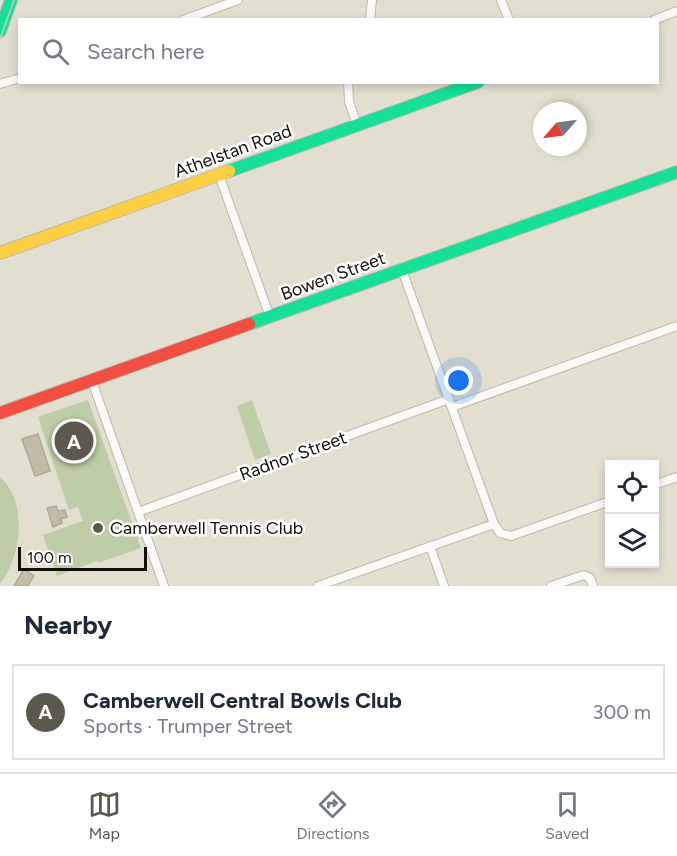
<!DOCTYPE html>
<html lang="en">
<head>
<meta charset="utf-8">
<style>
	body { margin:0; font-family:Figtree,sans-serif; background:#f6f6f7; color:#1f2937 }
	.controls { position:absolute; right:18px; bottom:18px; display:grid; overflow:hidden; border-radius:0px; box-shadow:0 3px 9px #0003 }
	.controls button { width:54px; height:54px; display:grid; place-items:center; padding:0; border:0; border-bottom:2px solid #e0e1e3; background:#fff; color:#1f2937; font:30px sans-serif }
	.compass { position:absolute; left:533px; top:102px; width:54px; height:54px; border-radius:50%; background:#fff; box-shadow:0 3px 9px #0003; rotate:242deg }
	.scale { position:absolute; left:18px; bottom:15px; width:129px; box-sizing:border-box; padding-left:6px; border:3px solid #120f06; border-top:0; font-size:16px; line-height:21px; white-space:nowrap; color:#120f06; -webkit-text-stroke:4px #fff; paint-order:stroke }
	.you { position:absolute; left:459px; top:381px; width:21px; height:21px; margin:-15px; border:4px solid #fff; border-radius:50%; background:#1a73e8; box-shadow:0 0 0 9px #1a73e833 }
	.badge { display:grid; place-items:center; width:39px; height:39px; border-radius:50%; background:#5b584d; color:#fff; font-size:20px; font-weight:700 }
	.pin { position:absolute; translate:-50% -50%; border:3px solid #fff; box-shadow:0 2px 6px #0006 }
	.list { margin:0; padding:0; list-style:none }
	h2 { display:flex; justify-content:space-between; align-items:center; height:78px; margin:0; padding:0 24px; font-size:26px }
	h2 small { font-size:20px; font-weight:400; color:#747a83 }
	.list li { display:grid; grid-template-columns:39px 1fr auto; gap:18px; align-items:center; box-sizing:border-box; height:96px; margin:0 12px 12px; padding:0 12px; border:2px solid #e0e1e3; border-radius:0px }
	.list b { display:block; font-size:22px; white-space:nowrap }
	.list p { margin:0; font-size:20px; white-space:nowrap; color:#747a83 }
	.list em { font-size:20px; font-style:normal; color:#747a83 }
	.icon { flex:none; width:33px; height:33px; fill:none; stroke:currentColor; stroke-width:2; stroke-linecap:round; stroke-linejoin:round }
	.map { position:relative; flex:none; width:677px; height:586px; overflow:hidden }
	.search { position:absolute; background:#fff; box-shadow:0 3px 9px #0003; left:18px; right:18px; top:18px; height:66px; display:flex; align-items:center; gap:15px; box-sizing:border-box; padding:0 21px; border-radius:0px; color:#747a83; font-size:22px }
	.sheet { height:186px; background:#fff }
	nav { display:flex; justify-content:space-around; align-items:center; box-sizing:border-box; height:84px; border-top:2px solid #e0e1e3; background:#fff; font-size:16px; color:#747a83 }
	nav a { display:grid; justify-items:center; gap:3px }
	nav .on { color:#5b584d }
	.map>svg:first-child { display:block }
	.green { fill:#bfcca8 }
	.building { fill:#c2bca7; stroke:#aba99d; stroke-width:1.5 }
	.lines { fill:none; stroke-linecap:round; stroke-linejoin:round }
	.street-casing { stroke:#bcb9ad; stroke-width:10 }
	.fast-casing { stroke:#bcb9ad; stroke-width:14 }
	.slow-casing { stroke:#bcb9ad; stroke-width:14 }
	.jam-casing { stroke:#bcb9ad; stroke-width:14 }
	.street { stroke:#fbfaf8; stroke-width:8 }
	.fast { stroke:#16e098; stroke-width:12 }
	.slow { stroke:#ffcf43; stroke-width:12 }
	.jam { stroke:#f24e42; stroke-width:12 }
	.tram { stroke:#cac8c4; stroke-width:1.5 }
	.poi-dot { fill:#5b584d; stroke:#fff; stroke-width:2 }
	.labels { text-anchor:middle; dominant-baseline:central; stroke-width:5; stroke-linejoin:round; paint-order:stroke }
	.street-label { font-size:18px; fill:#120f06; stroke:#fff }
	.poi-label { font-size:18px; fill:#120f06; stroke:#fff; text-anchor:start }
</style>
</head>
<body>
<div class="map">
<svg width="677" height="586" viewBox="0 0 677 586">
	<rect width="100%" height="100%" fill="#e3dfd0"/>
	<g class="green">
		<polygon points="88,400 141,548 98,563 97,561 57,576 43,535 83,521 78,507 69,510 38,417"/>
		<polygon points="252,400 271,454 255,460 237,406"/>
		<path d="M0,477c28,25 22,79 0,107z"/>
	</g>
	<g class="building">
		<polygon points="38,434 50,471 35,476 22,439"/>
		<polygon points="56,506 58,511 65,510 67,517 61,519 62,523 53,527 47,508"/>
		<polygon points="24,569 34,576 28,586 14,586"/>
	</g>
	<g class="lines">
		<g class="street-casing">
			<g id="street">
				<polyline points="501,0 509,20"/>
				<polyline points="183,20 238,0"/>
				<polyline points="370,20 372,0"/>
				<polyline points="654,20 677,11"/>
				<polyline points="348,82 349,101 357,126"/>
				<polyline points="0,84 20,78"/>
				<polyline points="219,175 270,317"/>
				<polyline points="402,270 494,524"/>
				<polyline points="92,381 164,586"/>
				<polyline points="452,407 677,326"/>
				<polyline points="654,485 677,477"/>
				<polyline points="138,512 449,399"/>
				<polyline points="430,546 444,586"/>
				<polyline points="318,586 494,524 500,533 511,536 610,501"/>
				<polyline points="551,586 584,575 590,578 593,586"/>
			</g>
		</g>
		<g class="fast-casing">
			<g id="fast">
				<polyline points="0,31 11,0"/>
				<polyline points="229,171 478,82"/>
				<polyline points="249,324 677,172"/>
			</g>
		</g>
		<g class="slow-casing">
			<polyline id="slow" points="0,253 229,171"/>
		</g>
		<g class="jam-casing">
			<polyline id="jam" points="0,413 249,324"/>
		</g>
		<use href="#street" class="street"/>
		<use href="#fast" class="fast"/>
		<use href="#slow" class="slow"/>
		<use href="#jam" class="jam"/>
		<polyline class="tram" points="0,39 14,0"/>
	</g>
	<circle class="poi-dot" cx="98" cy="528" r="6"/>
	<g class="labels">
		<g class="street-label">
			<text transform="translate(233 151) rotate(-20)">Athelstan Road</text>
			<text transform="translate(333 276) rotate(-20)">Bowen Street</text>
			<text transform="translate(293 456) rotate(-20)">Radnor Street</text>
		</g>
		<g class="poi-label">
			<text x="110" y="528">Camberwell Tennis Club</text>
		</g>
	</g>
</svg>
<div class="controls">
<button><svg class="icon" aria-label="locate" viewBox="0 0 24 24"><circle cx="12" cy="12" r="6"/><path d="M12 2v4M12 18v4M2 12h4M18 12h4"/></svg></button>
<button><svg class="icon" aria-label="layers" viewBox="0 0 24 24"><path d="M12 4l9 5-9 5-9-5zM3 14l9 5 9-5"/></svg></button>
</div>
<svg class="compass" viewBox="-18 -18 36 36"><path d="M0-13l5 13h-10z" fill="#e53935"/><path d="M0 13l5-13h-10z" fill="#747a83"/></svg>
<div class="scale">100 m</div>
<div class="you"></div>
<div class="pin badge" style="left:74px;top:441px">A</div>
<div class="search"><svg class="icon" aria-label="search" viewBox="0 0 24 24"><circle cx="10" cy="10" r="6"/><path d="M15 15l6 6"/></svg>Search here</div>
</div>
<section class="sheet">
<h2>Nearby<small></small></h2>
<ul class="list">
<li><span class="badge">A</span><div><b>Camberwell Central Bowls Club</b><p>Sports · Trumper Street</p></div><em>300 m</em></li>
</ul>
</section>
<nav>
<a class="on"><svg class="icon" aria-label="map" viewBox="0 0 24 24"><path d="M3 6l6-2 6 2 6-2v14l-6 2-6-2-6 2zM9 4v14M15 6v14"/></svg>Map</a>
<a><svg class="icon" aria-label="directions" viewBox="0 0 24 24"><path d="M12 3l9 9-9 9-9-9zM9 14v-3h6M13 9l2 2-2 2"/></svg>Directions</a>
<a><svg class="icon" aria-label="saved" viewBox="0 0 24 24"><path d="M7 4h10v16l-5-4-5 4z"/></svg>Saved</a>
</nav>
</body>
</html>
